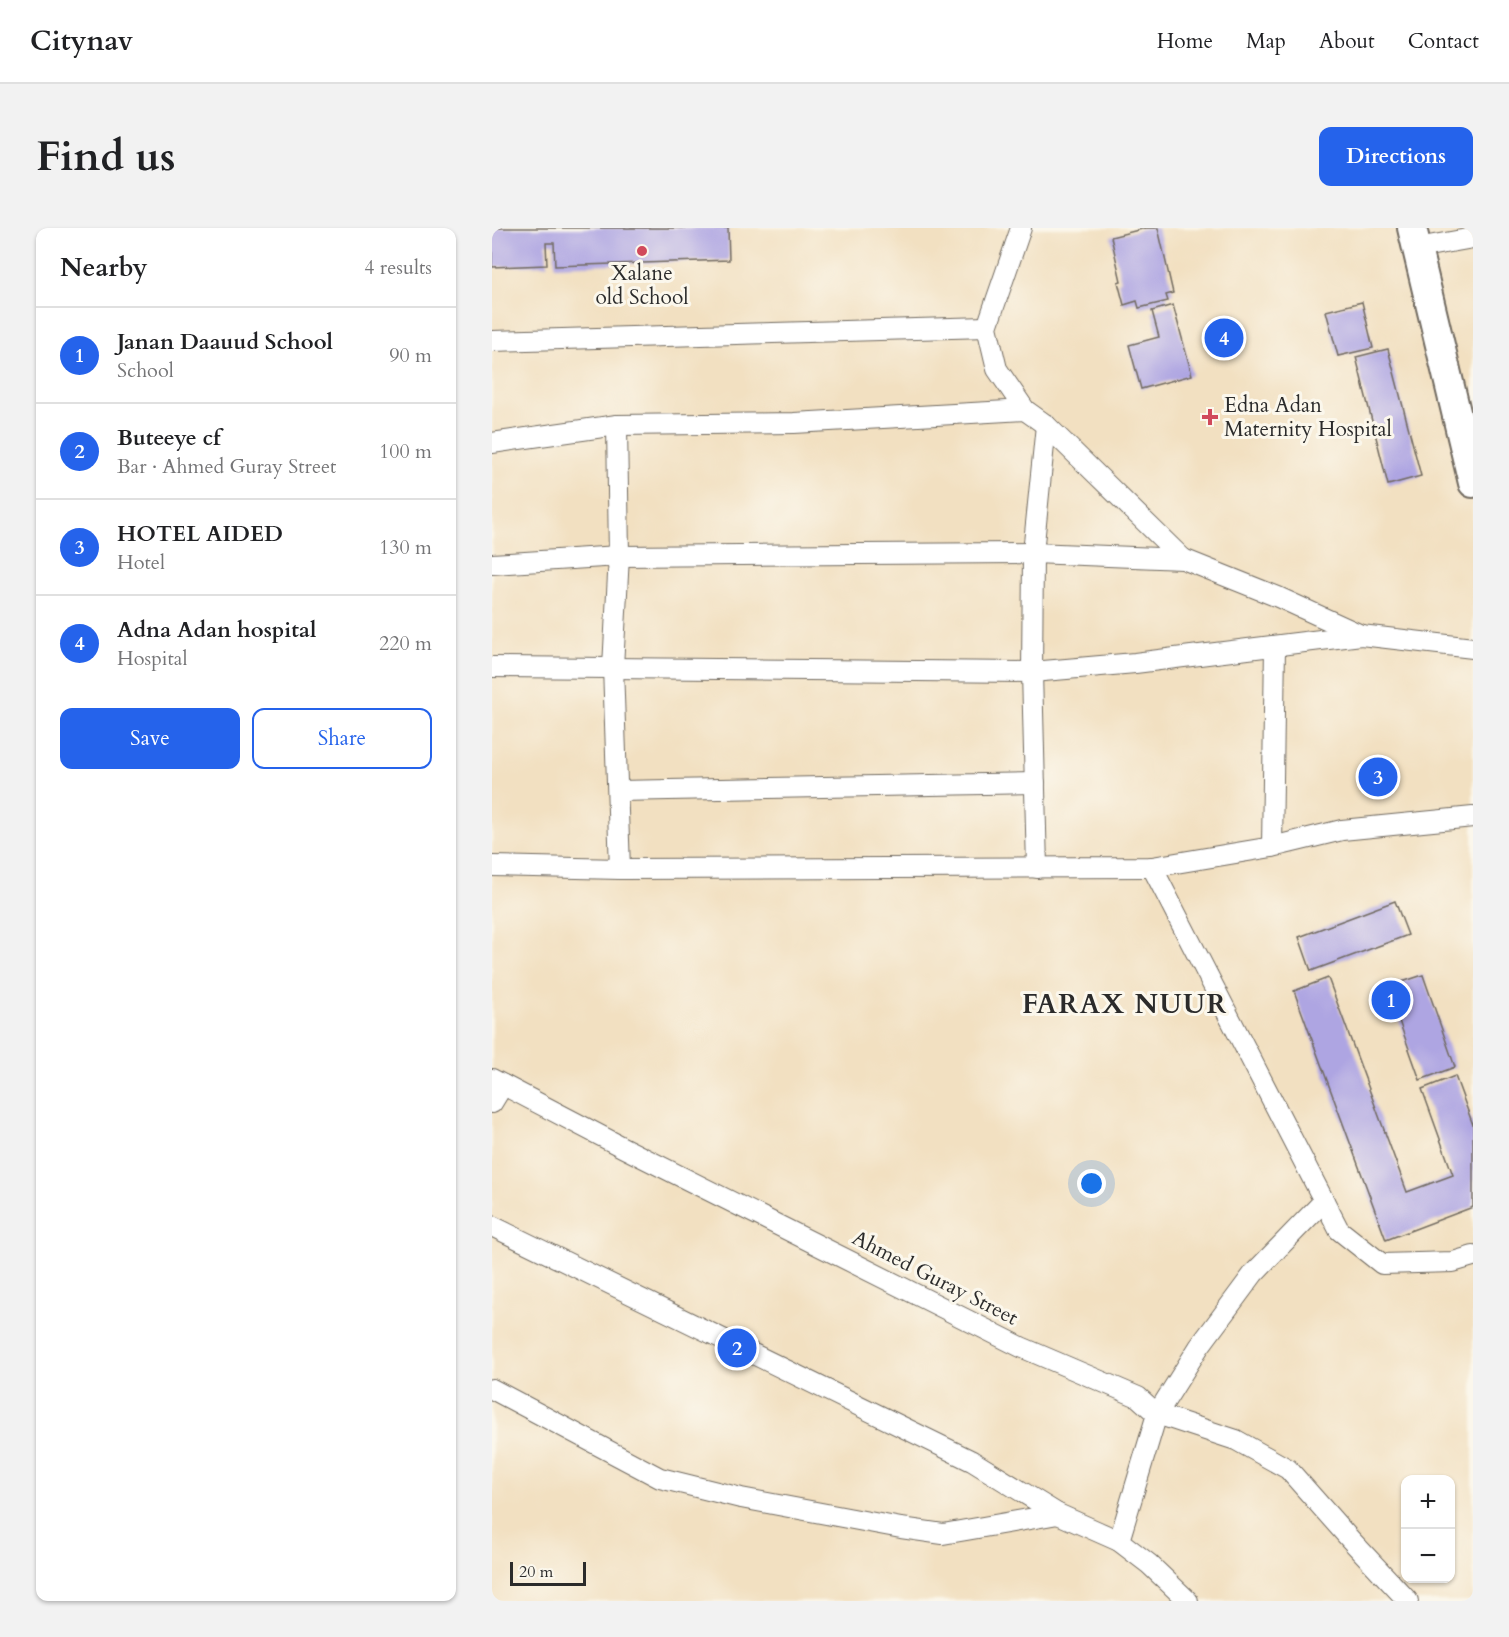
<!DOCTYPE html>
<html lang="en">
<head>
<meta charset="utf-8">
<style>
	body { margin:0; font-family:Cardo,serif; background:#f2f2f2; color:#202124 }
	.controls { position:absolute; right:18px; bottom:18px; display:grid; overflow:hidden; border-radius:12px; box-shadow:0 2px 4px #0004 }
	.controls button { width:54px; height:54px; display:grid; place-items:center; padding:0; border:0; border-bottom:2px solid #e0e0e0; background:#fff; color:#202124; font:30px sans-serif }
	.scale { position:absolute; left:18px; bottom:15px; width:76px; box-sizing:border-box; padding-left:6px; border:3px solid #2b2b2b; border-top:0; font-size:16px; line-height:21px; white-space:nowrap; color:#2b2b2b; -webkit-text-stroke:4px #fbf7ec; paint-order:stroke }
	.you { position:absolute; left:600px; top:956px; width:21px; height:21px; margin:-15px; border:4px solid #fff; border-radius:50%; background:#1a73e8; box-shadow:0 0 0 9px #1a73e833 }
	.badge { display:grid; place-items:center; width:39px; height:39px; border-radius:50%; background:#2563eb; color:#fff; font-size:20px; font-weight:700 }
	.pin { position:absolute; translate:-50% -50%; border:3px solid #fff; box-shadow:0 2px 6px #0006 }
	.list { margin:0; padding:0; list-style:none }
	h2 { display:flex; justify-content:space-between; align-items:center; height:78px; margin:0; padding:0 24px; font-size:26px }
	h2 small { font-size:20px; font-weight:400; color:#757577 }
	.list li { display:grid; grid-template-columns:39px 1fr auto; gap:18px; align-items:center; box-sizing:border-box; height:96px; padding:0 24px; border-top:2px solid #e0e0e0 }
	.list b { display:block; font-size:22px; white-space:nowrap }
	.list p { margin:0; font-size:20px; white-space:nowrap; color:#757577 }
	.list em { font-size:20px; font-style:normal; color:#757577 }
	.actions { display:flex; gap:12px; padding:18px 24px }
	.actions a { flex:1; padding:14px 0; border:2px solid #2563eb; border-radius:12px; text-align:center; font-size:21px; color:#2563eb }
	.actions .main { background:#2563eb; color:#fff }
	.map { position:relative; flex:none; width:981px; height:1373px; overflow:hidden; border-radius:12px }
	header { display:flex; align-items:center; gap:36px; box-sizing:border-box; height:84px; padding:0 30px; background:#fff; border-bottom:2px solid #e0e0e0 }
	header strong { font-size:28px }
	nav { display:flex; gap:33px; margin-inline-start:auto; font-size:21px }
	.intro { display:flex; align-items:center; justify-content:space-between; box-sizing:border-box; height:144px; padding:0 36px }
	h1 { margin:0; font-size:42px }
	.button { padding:15px 27px; border-radius:12px; background:#2563eb; color:#fff; font-size:21px; font-weight:700 }
	main { display:flex; gap:36px; padding:0 36px }
	aside { flex:1; background:#fff; border-radius:12px; box-shadow:0 2px 4px #0004 }
	.map>svg:first-child { display:block }
	.building { fill:#aea5e2 }
	.lines { fill:none; stroke-linecap:round; stroke-linejoin:round }
	.street-casing { stroke:#716a60; stroke-width:22 }
	.secondary-casing { stroke:#716a60; stroke-width:32 }
	.street { stroke:#fff; stroke-width:20 }
	.secondary { stroke:#fff; stroke-width:28 }
	.poi-dot { fill:#d1495b; stroke:#fbf7ec; stroke-width:2 }
	.labels { text-anchor:middle; dominant-baseline:central; stroke-width:6; stroke-linejoin:round; paint-order:stroke }
	.poi-label { font-size:21px; fill:#2b2b2b; stroke:#fbf7ec }
	.street-label { font-size:21px; fill:#2b2b2b; stroke:#fbf7ec }
	.district-label { font-size:27px; font-weight:bold; letter-spacing:1.5px; fill:#2b2b2b; stroke:#fbf7ec }
</style>
</head>
<body>
<header>
<strong>Citynav</strong>
<nav><a>Home</a><a>Map</a><a>About</a><a>Contact</a></nav>
</header>
<div class="intro"><h1>Find us</h1><a class="button">Directions</a></div>
<main>
<aside>
<h2>Nearby<small>4 results</small></h2>
<ul class="list">
<li><span class="badge">1</span><div><b>Janan Daauud School</b><p>School</p></div><em>90 m</em></li>
<li><span class="badge">2</span><div><b>Buteeye cf</b><p>Bar · Ahmed Guray Street</p></div><em>100 m</em></li>
<li><span class="badge">3</span><div><b>HOTEL AIDED</b><p>Hotel</p></div><em>130 m</em></li>
<li><span class="badge">4</span><div><b>Adna Adan hospital</b><p>Hospital</p></div><em>220 m</em></li>
</ul>
<div class="actions"><a class="main">Save</a><a>Share</a></div>
</aside>
<div class="map">
<svg width="981" height="1373" viewBox="0 0 981 1373">
	<rect width="100%" height="100%" fill="#fbf7ec"/>
	<filter id="ink" filterUnits="userSpaceOnUse"><feTurbulence type="fractalNoise" baseFrequency=".0167" numOctaves="2"/><feDisplacementMap in="SourceGraphic" scale="12" xChannelSelector="R" yChannelSelector="G"/><feConvolveMatrix kernelMatrix="1 2 1 2 8 2 1 2 1" color-interpolation-filters="sRGB"/></filter>
	<filter id="wash" filterUnits="userSpaceOnUse"><feTurbulence type="fractalNoise" baseFrequency=".008" numOctaves="4" result="noise"/><feDisplacementMap in="SourceGraphic" scale="24" xChannelSelector="R" yChannelSelector="G"/><feGaussianBlur stdDeviation="1.35" result="paint"/><feColorMatrix in="noise" values="0 0 0 0 0 0 0 0 0 0 0 0 0 0 0 0 0 1.4 0 .05"/><feComposite in="paint" operator="in"/></filter>
	<g filter="url(#wash)">
		<rect width="100%" height="100%" fill="#f2e0c1"/>
		<g id="blocks">
			<g class="building">
				<polygon points="0,0 236,0 237,32 63,38 62,15 54,15 55,37 0,39"/>
				<polygon points="654,0 666,0 681,65 674,67 676,73 647,80 645,73 632,77 626,54 629,53 619,9"/>
				<polygon points="870,74 881,120 846,128 834,83"/>
				<polygon points="681,77 700,147 649,161 637,117 667,109 660,83"/>
				<polygon points="896,121 929,248 896,257 864,129"/>
				<polygon points="903,673 916,707 819,743 807,709"/>
				<polygon points="931,747 963,839 928,852 895,759"/>
				<polygon points="836,750 915,964 961,947 930,861 963,848 981,897 981,979 894,1012 802,763"/>
			</g>
		</g>
	</g>
	<g filter="url(#ink)">
		<use href="#blocks" fill-opacity="0" stroke="#716a60" stroke-width="1.5"/>
		<g class="lines">
			<g class="street-casing">
				<g id="street">
					<polyline points="529,0 495,99 505,141 533,182 554,197 691,331"/>
					<polyline points="925,20 981,10"/>
					<polyline points="0,113 495,99"/>
					<polyline points="125,197 127,328 121,439 128,641"/>
					<polyline points="0,215 125,197 302,195 533,182"/>
					<polyline points="0,336 127,328 368,326 541,325 691,331 786,369 869,407"/>
					<polyline points="0,439 540,444 643,435 869,407 981,420"/>
					<polyline points="126,563 543,555"/>
					<polyline points="780,619 783,418"/>
					<polyline points="0,638 128,641 660,639 780,619 850,602 981,589"/>
					<polyline points="660,639 847,1002 890,1036 961,1034 981,1028"/>
					<polyline points="545,640 540,444 541,325 554,197"/>
					<polyline points="0,851 132,920 529,1119 646,1169 665,1186 627,1313 657,1336 696,1373"/>
					<polyline points="0,875 11,857"/>
					<polyline points="832,973 762,1045 707,1119 665,1186 744,1212 796,1241 857,1310 916,1373"/>
					<polyline points="0,998 480,1233 566,1286 627,1313"/>
					<polyline points="0,1161 168,1250 249,1270 409,1300 451,1306 566,1286"/>
				</g>
			</g>
			<g class="secondary-casing">
				<polyline id="secondary" points="920,0 981,255"/>
			</g>
			<use href="#street" class="street"/>
			<use href="#secondary" class="secondary"/>
		</g>
	</g>
	<g class="poi-dot">
		<circle cx="150" cy="23" r="6"/>
		<path d="M715 180h6v6h6v6h-6v6h-6v-6h-6v-6h6z"/>
	</g>
	<g class="labels">
		<g class="poi-label">
			<text x="150" y="45">Xalane<tspan x="150" dy="24">old School</tspan></text>
			<text x="732" y="177" text-anchor="start">Edna Adan<tspan x="732" dy="24">Maternity Hospital</tspan></text>
		</g>
		<g class="street-label">
			<text transform="translate(443 1050) rotate(27)">Ahmed Guray Street</text>
		</g>
		<g class="district-label">
			<text x="633" y="776">FARAX NUUR</text>
		</g>
	</g>
</svg>
<div class="controls">
<button>+</button>
<button>−</button>
</div>
<div class="scale">20 m</div>
<div class="you"></div>
<div class="pin badge" style="left:899px;top:772px">1</div>
<div class="pin badge" style="left:245px;top:1120px">2</div>
<div class="pin badge" style="left:886px;top:549px">3</div>
<div class="pin badge" style="left:732px;top:110px">4</div>
</div>
</main>
</body>
</html>
